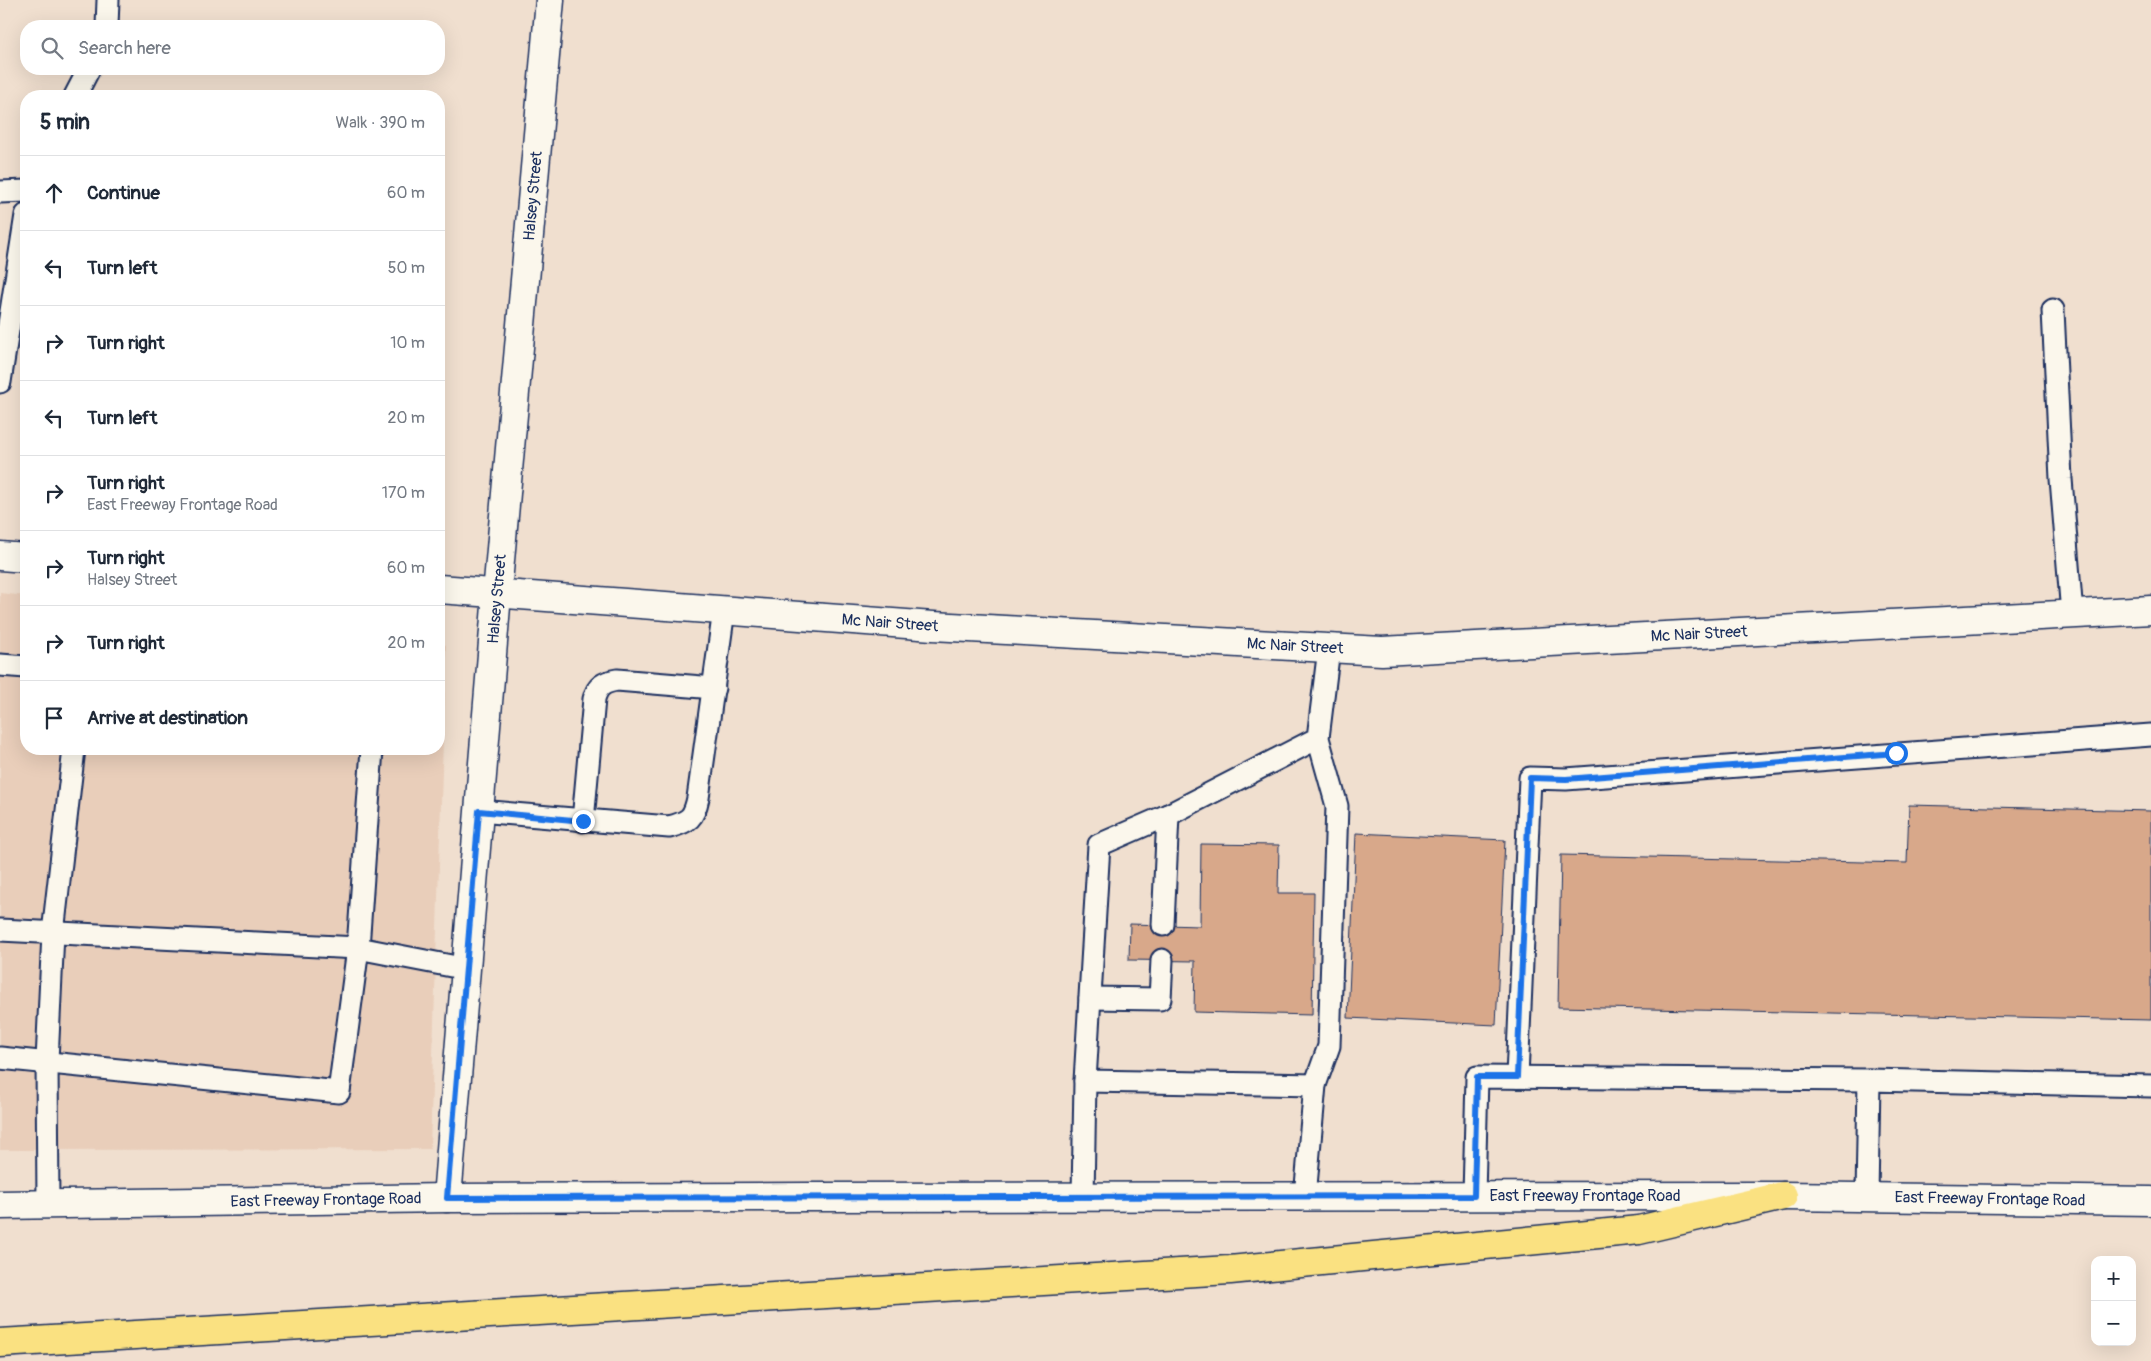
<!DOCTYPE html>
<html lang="en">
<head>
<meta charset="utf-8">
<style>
	body { margin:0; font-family:Pangolin,sans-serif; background:#f2f2f3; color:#1f2937 }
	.controls { position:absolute; right:15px; bottom:15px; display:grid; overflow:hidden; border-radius:10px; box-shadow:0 5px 20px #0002 }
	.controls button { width:45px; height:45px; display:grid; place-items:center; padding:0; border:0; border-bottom:1px solid #e0e1e3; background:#fff; color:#1f2937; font:25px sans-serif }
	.stop { position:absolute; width:15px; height:15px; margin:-11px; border:4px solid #1a73e8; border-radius:50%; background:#fff }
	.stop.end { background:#1a73e8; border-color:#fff; box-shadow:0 1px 5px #0008 }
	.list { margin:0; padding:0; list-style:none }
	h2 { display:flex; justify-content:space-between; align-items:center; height:65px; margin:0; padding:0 20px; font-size:21px }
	h2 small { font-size:16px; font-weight:400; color:#747a83 }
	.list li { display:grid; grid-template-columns:32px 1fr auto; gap:15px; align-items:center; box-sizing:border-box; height:75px; padding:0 20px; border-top:1px solid #e0e1e3 }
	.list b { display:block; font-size:19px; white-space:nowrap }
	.list p { margin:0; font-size:16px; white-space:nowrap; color:#747a83 }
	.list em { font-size:16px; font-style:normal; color:#747a83 }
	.icon { flex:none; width:28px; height:28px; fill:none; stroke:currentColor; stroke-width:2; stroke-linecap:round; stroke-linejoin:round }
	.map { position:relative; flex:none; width:2151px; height:1361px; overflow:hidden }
	.search { position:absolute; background:#fff; box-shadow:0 5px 20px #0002; left:20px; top:20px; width:425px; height:55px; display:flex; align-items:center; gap:12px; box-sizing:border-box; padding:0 18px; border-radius:20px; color:#747a83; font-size:19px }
	.panel { position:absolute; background:#fff; box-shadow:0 5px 20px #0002; left:20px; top:90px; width:425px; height:665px; border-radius:20px }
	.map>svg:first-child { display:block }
	.built { fill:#e9ceba }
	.building { fill:#d8a88a; stroke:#1b2f5e }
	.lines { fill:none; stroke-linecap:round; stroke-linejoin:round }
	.service-casing { stroke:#1b2f5e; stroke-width:25 }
	.minor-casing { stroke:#1b2f5e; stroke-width:31 }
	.secondary-casing { stroke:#1b2f5e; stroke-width:31 }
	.motorway-casing { stroke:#1b2f5e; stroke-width:31 }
	.service { stroke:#fbf7ec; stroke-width:21 }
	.minor { stroke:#fbf7ec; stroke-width:28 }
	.secondary { stroke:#fbf7ec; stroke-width:28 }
	.motorway { stroke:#fae181; stroke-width:28 }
	.route { stroke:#1a73e8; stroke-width:6 }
	.labels { text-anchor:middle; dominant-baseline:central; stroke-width:5; stroke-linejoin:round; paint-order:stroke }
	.street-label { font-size:16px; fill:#1b2f5e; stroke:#fbf7ec }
</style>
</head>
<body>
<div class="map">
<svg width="2151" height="1361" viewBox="0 0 2151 1361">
	<rect width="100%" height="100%" fill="#f0dfcf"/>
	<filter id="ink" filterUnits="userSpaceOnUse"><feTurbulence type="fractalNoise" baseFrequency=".02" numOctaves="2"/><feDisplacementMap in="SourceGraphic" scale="10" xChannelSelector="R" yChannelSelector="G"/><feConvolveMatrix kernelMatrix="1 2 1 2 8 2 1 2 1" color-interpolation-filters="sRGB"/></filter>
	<g filter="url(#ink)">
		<polygon class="built" points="0,593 26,596 26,749 439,749 439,644 446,645 430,1149 0,1150"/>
		<g class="building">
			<polygon points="1909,805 2151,811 2151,1020 1558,1007 1561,855 1907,863"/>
			<polygon points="1356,833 1505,840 1496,1025 1348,1018"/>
			<polygon points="1201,844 1279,845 1278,893 1314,893 1312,1015 1194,1012 1195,961 1129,960 1130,924 1200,926"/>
		</g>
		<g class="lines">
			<g class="service-casing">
				<g id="service">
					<polyline points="107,26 108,0"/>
					<polyline points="75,96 89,69"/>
					<polyline points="0,192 26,191"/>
					<polyline points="2053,310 2061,479 2072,614"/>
					<polyline points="0,382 26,215"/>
					<polyline points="0,665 26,667"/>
					<polyline points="1318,738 1168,815 1099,845 1085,1081 1315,1085 1329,1046 1337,806 1318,738 1329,648"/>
					<path d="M479,811l190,16c20,-5 25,-9 29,-29l26,-188"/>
					<path d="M583,821l11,-122c3,-13 10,-17 23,-19l97,8"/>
					<polyline points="1163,925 1168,815"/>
					<polyline points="0,930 358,948 467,969"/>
					<polyline points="1090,998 1160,999 1162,960"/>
					<polyline points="0,1058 339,1092 358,948 372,749"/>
					<polyline points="1517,1077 1530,778 1566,779 2151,735"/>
					<polyline points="1474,1196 1477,1077 1869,1080"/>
					<polyline points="1083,1197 1085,1081"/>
					<polyline points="1305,1197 1315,1085"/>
					<polyline points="1867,1197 1869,1080 2151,1086"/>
					<polyline points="48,1205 47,1061 53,933 74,749"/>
				</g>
			</g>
			<g class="minor-casing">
				<g id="minor">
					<polyline points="0,556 26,558"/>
					<polyline points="439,589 933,626 1382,651 2151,610"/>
					<polyline points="447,1198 497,594 550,0"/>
				</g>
			</g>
			<g class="secondary-casing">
				<polyline id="secondary" points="0,1205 447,1198 808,1197 1783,1196 2151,1201"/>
			</g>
			<g class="motorway-casing">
				<polyline id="motorway" points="0,1343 1230,1270 1639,1230 1783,1196"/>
			</g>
			<use href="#service" class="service"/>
			<use href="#minor" class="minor"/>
			<use href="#secondary" class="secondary"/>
			<use href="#motorway" class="motorway"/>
		</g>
	</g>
	<g class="lines" filter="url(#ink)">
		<polyline class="route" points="583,821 479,811 447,1198 1474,1196 1477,1077 1517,1077 1530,778 1566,779 1896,753"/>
	</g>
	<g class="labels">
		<g class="street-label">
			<text transform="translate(533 196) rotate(-85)">Halsey Street</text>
			<text transform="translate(497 599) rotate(-85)">Halsey Street</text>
			<text transform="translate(890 623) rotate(4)">Mc Nair Street</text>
			<text transform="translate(1699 634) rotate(-3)">Mc Nair Street</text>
			<text transform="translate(1295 646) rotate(3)">Mc Nair Street</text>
			<text x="1585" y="1196">East Freeway Frontage Road</text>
			<text transform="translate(1990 1199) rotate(1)">East Freeway Frontage Road</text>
			<text transform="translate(326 1200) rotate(-1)">East Freeway Frontage Road</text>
		</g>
	</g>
</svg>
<div class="controls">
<button>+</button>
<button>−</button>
</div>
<div class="stop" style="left:1896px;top:753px"></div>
<div class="stop end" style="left:583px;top:821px"></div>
<div class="search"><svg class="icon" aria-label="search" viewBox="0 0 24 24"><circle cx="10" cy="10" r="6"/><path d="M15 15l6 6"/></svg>Search here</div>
<section class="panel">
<h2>5 min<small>Walk · 390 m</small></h2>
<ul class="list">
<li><svg class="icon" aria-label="ahead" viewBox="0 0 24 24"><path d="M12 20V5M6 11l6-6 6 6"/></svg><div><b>Continue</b></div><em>60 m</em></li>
<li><svg class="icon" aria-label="left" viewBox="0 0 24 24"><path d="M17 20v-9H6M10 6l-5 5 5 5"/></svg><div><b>Turn left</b></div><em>50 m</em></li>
<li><svg class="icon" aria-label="right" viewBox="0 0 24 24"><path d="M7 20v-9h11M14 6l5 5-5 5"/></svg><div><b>Turn right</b></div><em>10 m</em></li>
<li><svg class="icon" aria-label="left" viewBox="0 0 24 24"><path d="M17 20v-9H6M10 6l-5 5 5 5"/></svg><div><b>Turn left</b></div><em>20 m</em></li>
<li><svg class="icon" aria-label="right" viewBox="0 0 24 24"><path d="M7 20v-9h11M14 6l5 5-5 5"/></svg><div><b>Turn right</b><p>East Freeway Frontage Road</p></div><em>170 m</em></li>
<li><svg class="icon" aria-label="right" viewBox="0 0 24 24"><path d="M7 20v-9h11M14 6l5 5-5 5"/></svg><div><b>Turn right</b><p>Halsey Street</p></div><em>60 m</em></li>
<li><svg class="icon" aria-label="right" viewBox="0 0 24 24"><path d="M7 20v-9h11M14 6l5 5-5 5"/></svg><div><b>Turn right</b></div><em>20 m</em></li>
<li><svg class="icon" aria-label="arrive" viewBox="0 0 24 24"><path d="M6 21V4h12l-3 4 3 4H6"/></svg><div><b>Arrive at destination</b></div></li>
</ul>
</section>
</div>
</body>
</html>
